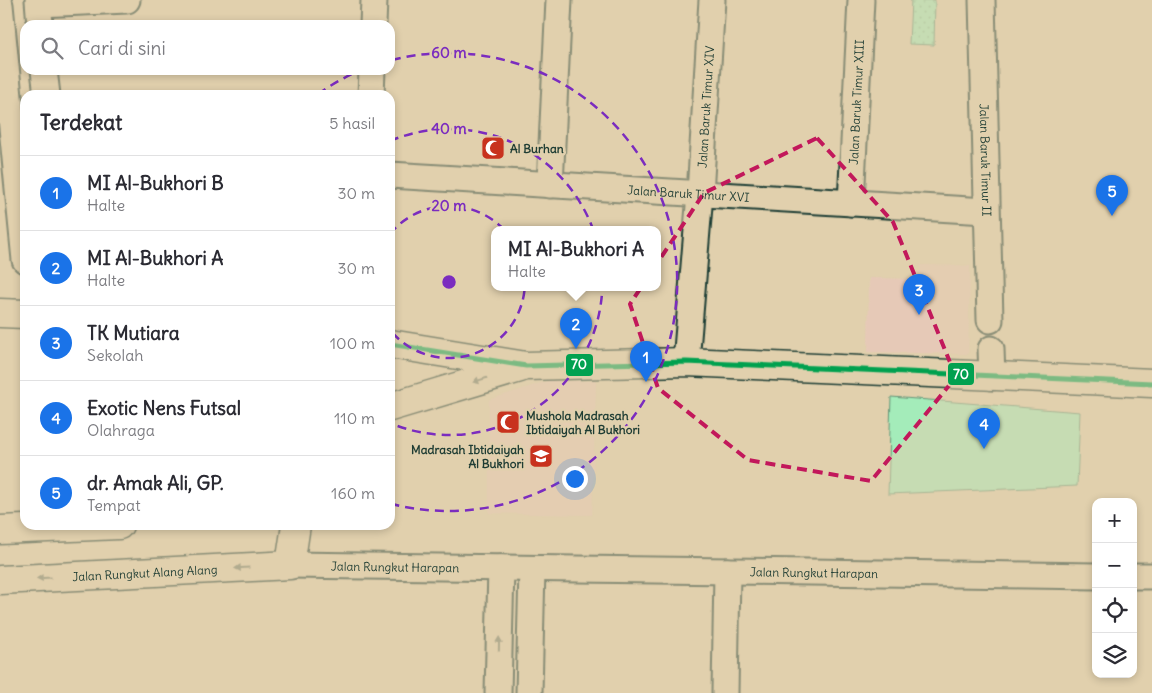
<!DOCTYPE html>
<html lang="id">
<head>
<meta charset="utf-8">
<style>
	body { margin:0; font-family:Delius,sans-serif; background:#f7f7f7; color:#2b2b33 }
	.controls { position:absolute; right:15px; bottom:15px; display:grid; overflow:hidden; border-radius:10px; box-shadow:0 2px 8px #0003 }
	.controls button { width:45px; height:45px; display:grid; place-items:center; padding:0; border:0; border-bottom:1px solid #e1e1e2; background:#fff; color:#2b2b33; font:25px sans-serif }
	.you { position:absolute; left:574px; top:478px; width:18px; height:18px; margin:-12px; border:4px solid #fff; border-radius:50%; background:#1a73e8; box-shadow:0 0 0 8px #1a73e833 }
	.badge { display:grid; place-items:center; width:32px; height:32px; border-radius:50%; background:#1a73e8; color:#fff; font-size:16px; font-weight:700 }
	.pin { position:absolute; translate:-50% -41px; filter:drop-shadow(0 1px 2px #0008) }
	.pin::after { content:''; position:absolute; top:26px; width:18px; height:15px; background:inherit; clip-path:polygon(0 0,100% 0,50% 100%) }
	.popup { position:absolute; left:491px; top:226px; width:170px; height:65px; box-sizing:border-box; display:grid; place-content:center; border-radius:10px; background:#fff; filter:drop-shadow(0 1px 4px #0005); font-size:16px; white-space:nowrap; color:#7c7c81 }
	.popup b { font-size:19px; color:#2b2b33 }
	.popup::after { content:''; position:absolute; left:50%; top:100%; margin-left:-10px; border:10px solid transparent; border-top-color:#fff }
	.list { margin:0; padding:0; list-style:none }
	h2 { display:flex; justify-content:space-between; align-items:center; height:65px; margin:0; padding:0 20px; font-size:21px }
	h2 small { font-size:16px; font-weight:400; color:#7c7c81 }
	.list li { display:grid; grid-template-columns:32px 1fr auto; gap:15px; align-items:center; box-sizing:border-box; height:75px; padding:0 20px; border-top:1px solid #e1e1e2 }
	.list b { display:block; font-size:19px; white-space:nowrap }
	.list p { margin:0; font-size:16px; white-space:nowrap; color:#7c7c81 }
	.list em { font-size:16px; font-style:normal; color:#7c7c81 }
	.icon { flex:none; width:28px; height:28px; fill:none; stroke:currentColor; stroke-width:2; stroke-linecap:round; stroke-linejoin:round }
	.map { position:relative; flex:none; width:1152px; height:693px; overflow:hidden }
	.search { position:absolute; background:#fff; box-shadow:0 2px 8px #0003; left:20px; top:20px; width:375px; height:55px; display:flex; align-items:center; gap:12px; box-sizing:border-box; padding:0 18px; border-radius:15px; color:#7c7c81; font-size:19px }
	.panel { position:absolute; background:#fff; box-shadow:0 2px 8px #0003; left:20px; top:90px; width:375px; height:440px; border-radius:15px }
	.map>svg:first-child { display:block }
	.built { fill:#e6c9b7 }
	.park { fill:url(#park-dots); stroke:#629477 }
	.pitch { fill:#a4ecba; stroke:#629477 }
	.lines { fill:none; stroke-linecap:round; stroke-linejoin:round }
	.street-casing { stroke:#1f3d34; stroke-width:29 }
	.secondary-casing { stroke:#1f3d34; stroke-width:31 }
	.street { stroke:#e1d0ad; stroke-width:25 }
	.secondary { stroke:#e1d0ad; stroke-width:28 }
	.bus-1-casing { stroke:#e1d0ad; stroke-width:9 }
	.bus-1 { stroke:#02a150; stroke-width:5 }
	.oneway { fill:#767f6a }
	.marked { fill:none; stroke:#c2185b; stroke-width:4; stroke-dasharray:10 6; stroke-linejoin:round }
	.ring { fill:none; stroke:#7b2cbf; stroke-width:2.5; stroke-dasharray:9 6 }
	.labels { text-anchor:middle; dominant-baseline:central; stroke-width:5; stroke-linejoin:round; paint-order:stroke }
	.street-label { font-size:12px; fill:#1f3d34; stroke:#e1d0ad }
	.poi-label { font-size:12px; font-weight:bold; fill:#1f3d34; stroke:#e1d0ad; text-anchor:start }
	.centre { fill:#7b2cbf; stroke:#e1d0ad; stroke-width:2.5 }
	.ring-label { font-size:15px; text-anchor:middle; font-weight:bold; fill:#7b2cbf; stroke:#e1d0ad; stroke-width:5; stroke-linejoin:round; paint-order:stroke }
	.line-badge { stroke:#e1d0ad; stroke-width:2 }
	.badge-label { font-size:14px; text-anchor:middle; font-weight:bold; fill:#fff }
</style>
</head>
<body>
<div class="map">
<svg width="1152" height="693" viewBox="0 0 1152 693">
	<defs>
		<pattern id="park-dots" width="8" height="8" patternUnits="userSpaceOnUse" patternTransform="scale(1.25)"><rect width="8" height="8" fill="#a4ecba"/><path d="M2 2h.1M6 6h.1" fill="none" stroke="#8dcba0" stroke-width="1.8" stroke-linecap="round"/></pattern>
	</defs>
	<rect width="100%" height="100%" fill="#e1d0ad"/>
	<filter id="ink" filterUnits="userSpaceOnUse"><feTurbulence type="fractalNoise" baseFrequency=".02" numOctaves="2"/><feDisplacementMap in="SourceGraphic" scale="10" xChannelSelector="R" yChannelSelector="G"/><feConvolveMatrix kernelMatrix="1 2 1 2 8 2 1 2 1" color-interpolation-filters="sRGB"/></filter>
	<g filter="url(#ink)">
		<g class="built">
			<polygon points="920,265 970,266 968,354 868,352 869,278 920,279"/>
			<polygon points="548,381 596,381 592,515 489,513 489,400"/>
		</g>
		<polygon class="park" points="911,0 935,0 934,45 909,44"/>
		<polygon class="pitch" points="891,397 1080,412 1077,486 888,494"/>
		<g class="lines">
			<g class="street-casing">
				<g id="street">
					<polyline points="38,0 40,25"/>
					<path id="s1" d="M982,0l8,320"/>
					<polyline points="39,4 127,0"/>
					<polyline points="0,5 25,260"/>
					<polyline points="373,25 374,0"/>
					<polyline points="44,70 47,95"/>
					<polyline points="371,95 372,70"/>
					<path id="s2" d="M390,175l596,36"/>
					<polyline points="550,185 559,0"/>
					<path id="s3" d="M851,203l10,-203"/>
					<polyline points="991,349 992,377"/>
					<path id="s4" d="M686,362l14,-168 12,-194"/>
					<path id="s5" d="M290,565l806,11"/>
					<polyline points="1133,576 1152,576"/>
					<polyline points="498,693 501,568"/>
					<polyline points="529,693 532,569"/>
					<polyline points="725,693 727,571"/>
				</g>
			</g>
			<g class="secondary-casing">
				<g id="secondary">
					<polyline points="0,313 25,314"/>
					<polyline points="390,344 526,366 686,362 1152,383"/>
					<polyline points="390,407 520,368"/>
					<polyline points="0,530 119,525"/>
					<path id="s6" d="M0,580l290,-15 6,-40"/>
				</g>
			</g>
			<use href="#street" class="street"/>
			<use href="#secondary" class="secondary"/>
			<g class="bus-1-casing">
				<polyline id="bus-1" points="390,344 526,366 686,362 1152,383"/>
			</g>
			<use href="#bus-1" class="bus-1"/>
		</g>
		<defs><path id="oneway-solid" d="M-6-.8H1V-3.2L6.5 0L1 3.2V.8H-6Z" transform="scale(1.25)"/></defs>
		<g class="oneway">
			<use href="#oneway-solid" transform="translate(480 380) rotate(163)"/>
			<use href="#oneway-solid" transform="translate(242 568) rotate(177)"/>
			<use href="#oneway-solid" transform="translate(44 578) rotate(177)"/>
			<use href="#oneway-solid" transform="translate(499 644) rotate(-89)"/>
		</g>
	</g>
	<path d="M0 0H1152V693H0ZM817,138l76,84 63,155 -85,104 -123,-21 -90,-72 -28,-84 74,-111z" fill="#e1d0ad" fill-opacity=".55" fill-rule="evenodd"/>
	<path class="marked" d="M817,138l76,84 63,155 -85,104 -123,-21 -90,-72 -28,-84 74,-111z"/>
	<g class="ring">
		<path d="M390 234A76 76 0 1 1 390 330"/>
		<path d="M390 141A153 153 0 1 1 390 423"/>
		<path d="M318 94A229 229 0 0 1 361 70M392 60A229 229 0 1 1 392 504"/>
	</g>
	<defs>
		<g id="mosque-square" transform="scale(1.25)"><rect x="-9" y="-9" width="18" height="18" rx="4" fill="#c8321e" stroke="#e1d0ad"/><path d="M3.5-4.9A6 6 0 1 0 3.5 4.9A5 5 0 1 1 3.5-4.9Z" fill="#fff"/></g>
		<g id="school-square" transform="scale(1.25)"><rect x="-9" y="-9" width="18" height="18" rx="4" fill="#c8321e" stroke="#e1d0ad"/><path d="M0-5L7-2L0 1L-7-2ZM-4 1L0 2.5L4 1V4Q0 6-4 4Z" fill="#fff"/></g>
	</defs>
	<g fill-rule="evenodd">
		<use href="#mosque-square" x="493" y="148"/>
		<use href="#mosque-square" x="508" y="422"/>
		<use href="#school-square" x="541" y="456"/>
	</g>
	<g class="labels">
		<g class="street-label">
			<text stroke="none"><textPath href="#s3" startOffset="101">Jalan Baruk Timur XIII</textPath></text>
			<text stroke="none"><textPath href="#s4" startOffset="256">Jalan Baruk Timur XIV</textPath></text>
			<text stroke="none"><textPath href="#s1" startOffset="160">Jalan Baruk Timur II</textPath></text>
			<text stroke="none"><textPath href="#s2" startOffset="299">Jalan Baruk Timur XVI</textPath></text>
			<text stroke="none"><textPath href="#s5" startOffset="105">Jalan Rungkut Harapan</textPath></text>
			<text stroke="none"><textPath href="#s5" startOffset="524">Jalan Rungkut Harapan</textPath></text>
			<text stroke="none"><textPath href="#s6" startOffset="145">Jalan Rungkut Alang Alang</textPath></text>
		</g>
		<g class="poi-label">
			<text x="510" y="148">Al Burhan</text>
			<text x="526" y="415">Mushola Madrasah<tspan x="526" dy="14">Ibtidaiyah Al Bukhori</tspan></text>
			<text x="524" y="449" text-anchor="end">Madrasah Ibtidaiyah<tspan x="524" dy="14">Al Bukhori</tspan></text>
		</g>
	</g>
	<circle cx="449" cy="282" r="8" class="centre"/>
	<g class="ring-label">
		<text x="449" y="58">60 m</text>
		<text x="449" y="134">40 m</text>
		<text x="449" y="211">20 m</text>
	</g>
	<g class="line-badge">
		<rect x="565" y="353" width="29" height="24" rx="5" fill="#02a150"/>
		<rect x="947" y="362" width="28" height="24" rx="5" fill="#02a150"/>
	</g>
	<g class="badge-label">
		<text x="579" y="369">70</text>
		<text x="961" y="379">70</text>
	</g>
</svg>
<div class="controls">
<button>+</button>
<button>−</button>
<button><svg class="icon" aria-label="locate" viewBox="0 0 24 24"><circle cx="12" cy="12" r="6"/><path d="M12 2v4M12 18v4M2 12h4M18 12h4"/></svg></button>
<button><svg class="icon" aria-label="layers" viewBox="0 0 24 24"><path d="M12 4l9 5-9 5-9-5zM3 14l9 5 9-5"/></svg></button>
</div>
<div class="you"></div>
<div class="pin badge" style="left:646px;top:382px">1</div>
<div class="pin badge" style="left:576px;top:349px">2</div>
<div class="popup"><b>MI Al-Bukhori A</b>Halte</div>
<div class="pin badge" style="left:919px;top:315px">3</div>
<div class="pin badge" style="left:984px;top:449px">4</div>
<div class="pin badge" style="left:1112px;top:216px">5</div>
<div class="search"><svg class="icon" aria-label="search" viewBox="0 0 24 24"><circle cx="10" cy="10" r="6"/><path d="M15 15l6 6"/></svg>Cari di sini</div>
<section class="panel">
<h2>Terdekat<small>5 hasil</small></h2>
<ul class="list">
<li><span class="badge">1</span><div><b>MI Al-Bukhori B</b><p>Halte</p></div><em>30 m</em></li>
<li><span class="badge">2</span><div><b>MI Al-Bukhori A</b><p>Halte</p></div><em>30 m</em></li>
<li><span class="badge">3</span><div><b>TK Mutiara</b><p>Sekolah</p></div><em>100 m</em></li>
<li><span class="badge">4</span><div><b>Exotic Nens Futsal</b><p>Olahraga</p></div><em>110 m</em></li>
<li><span class="badge">5</span><div><b>dr. Amak Ali, GP.</b><p>Tempat</p></div><em>160 m</em></li>
</ul>
</section>
</div>
</body>
</html>
